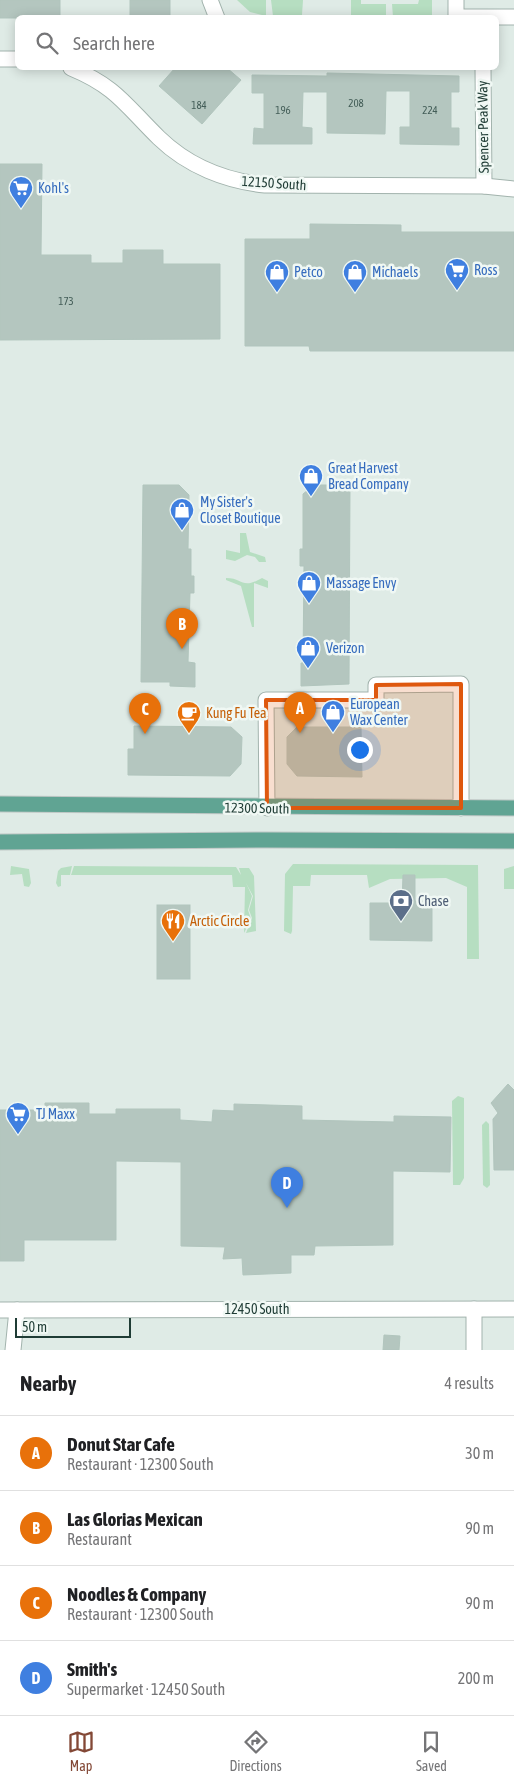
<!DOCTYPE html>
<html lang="en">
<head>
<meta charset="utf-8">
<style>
	body { margin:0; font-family:"Asap Condensed",sans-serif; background:#f6f6f6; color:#202124 }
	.scale { position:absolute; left:15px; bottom:12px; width:116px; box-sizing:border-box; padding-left:5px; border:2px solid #1f3c35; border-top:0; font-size:14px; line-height:18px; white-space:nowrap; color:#1f3c35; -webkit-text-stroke:4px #f0f8f4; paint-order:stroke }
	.you { position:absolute; left:359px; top:749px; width:18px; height:18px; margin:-12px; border:4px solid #fff; border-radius:50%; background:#1a73e8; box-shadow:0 0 0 8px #1a73e833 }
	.badge { display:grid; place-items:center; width:32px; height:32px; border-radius:50%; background:#834836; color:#fff; font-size:16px; font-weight:700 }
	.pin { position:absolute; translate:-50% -41px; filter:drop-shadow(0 1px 2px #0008) }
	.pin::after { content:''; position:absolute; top:26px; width:18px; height:15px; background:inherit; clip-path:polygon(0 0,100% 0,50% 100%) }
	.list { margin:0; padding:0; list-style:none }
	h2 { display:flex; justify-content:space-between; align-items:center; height:65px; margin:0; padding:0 20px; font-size:21px }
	h2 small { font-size:16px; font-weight:400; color:#757577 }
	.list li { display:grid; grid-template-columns:32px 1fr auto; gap:15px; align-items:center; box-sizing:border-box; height:75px; padding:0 20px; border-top:1px solid #e0e0e0 }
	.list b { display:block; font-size:19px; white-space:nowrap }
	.list p { margin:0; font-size:16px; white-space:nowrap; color:#757577 }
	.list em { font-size:16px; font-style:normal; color:#757577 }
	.icon { flex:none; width:28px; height:28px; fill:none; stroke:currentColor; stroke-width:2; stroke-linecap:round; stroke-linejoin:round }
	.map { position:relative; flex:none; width:514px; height:1350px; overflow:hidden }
	.search { position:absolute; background:#fff; box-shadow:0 2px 12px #0003; left:15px; right:15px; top:15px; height:55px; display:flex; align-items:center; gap:12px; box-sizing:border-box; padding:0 18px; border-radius:8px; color:#757577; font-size:19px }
	.sheet { height:365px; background:#fff }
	nav { display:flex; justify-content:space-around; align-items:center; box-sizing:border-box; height:70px; border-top:1px solid #e0e0e0; background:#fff; font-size:14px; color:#757577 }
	nav a { display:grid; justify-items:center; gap:2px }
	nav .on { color:#834836 }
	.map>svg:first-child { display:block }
	.green { fill:#b6dec1 }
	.building { fill:#b4c6bf; stroke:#b1c5bd }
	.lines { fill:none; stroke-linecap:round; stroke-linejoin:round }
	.minor-casing { stroke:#a2b3ad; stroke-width:17 }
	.major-casing { stroke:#c0c8c6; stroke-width:17 }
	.minor { stroke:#fff; stroke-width:15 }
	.major { stroke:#60a493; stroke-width:15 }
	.marked { fill:#de580e; fill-opacity:0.2; stroke:#de580e; stroke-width:4; stroke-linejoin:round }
	.labels { text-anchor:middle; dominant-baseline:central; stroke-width:5; stroke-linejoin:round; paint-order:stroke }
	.number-label { font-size:11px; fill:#445e58 }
	.street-label { font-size:14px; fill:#1f3c35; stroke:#f0f8f4 }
	.shop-label { font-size:14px; fill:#366cbe; stroke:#f0f8f4; text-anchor:start }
	.food-label { font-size:14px; fill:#c56008; stroke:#f0f8f4; text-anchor:start }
	.service-label { font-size:14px; fill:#4e5e75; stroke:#f0f8f4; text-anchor:start }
</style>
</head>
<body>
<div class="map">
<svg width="514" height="1350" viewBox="0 0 514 1350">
	<rect width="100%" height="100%" fill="#dfebe6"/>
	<g class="green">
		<polygon points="237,0 266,0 266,16 250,12"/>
		<polygon points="271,0 303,0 302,15 273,16"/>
		<polygon points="351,0 361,0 361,4 386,4 386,16 351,16"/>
		<polygon points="419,0 432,0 432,17 393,17 392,4 418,4"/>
		<polygon points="240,533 246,533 250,552 265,557 266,562 259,562 255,557 247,555 235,561 226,559 226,550 240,553"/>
		<path d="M226,578c18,0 15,12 36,0l6,3v7l-14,-5v44h-2l-11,-41 -15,-6z"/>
		<polygon points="293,864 478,865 479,959 467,959 467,887 446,878 390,879 369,888 367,875 311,875 310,886 293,886 292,934 291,931 291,934 284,931 285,874"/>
		<polygon points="11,866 29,869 31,883 29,887 24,886 22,874 10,875"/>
		<polygon points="72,866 70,875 61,875 61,886 58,887 56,883 58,871 61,868"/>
		<polygon points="74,866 236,867 241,875 239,868 249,868 254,876 256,931 246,933 252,918 249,910 253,896 246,883 252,896 248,910 251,919 244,933 245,887 233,887 232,875 71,875"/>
		<polygon points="514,866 514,889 504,889 504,869"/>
		<polygon points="458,1096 464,1098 464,1178 460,1185 453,1185 452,1101"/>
		<polygon points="486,1121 489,1124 490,1185 487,1188 483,1185 482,1125"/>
	</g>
	<g class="building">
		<rect x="0" y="0" width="60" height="18"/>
		<rect x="130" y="0" width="40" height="18"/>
		<polygon points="175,68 227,68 241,80 202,124 159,86"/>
		<polygon points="327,73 459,76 459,92 451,92 451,128 459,128 459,145 400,144 400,127 410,127 410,91 386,91 385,134 327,133 327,92 303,92 302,127 312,128 312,144 253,144 254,128 264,129 264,93 252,93 252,75 327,76"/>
		<polygon points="0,164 42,164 41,255 91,255 91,263 123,263 123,250 163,250 163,264 220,264 220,339 0,340"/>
		<polygon points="310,224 401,225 401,232 514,232 514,351 310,351 309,346 245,346 245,239 310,239"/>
		<polygon points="143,485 179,485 189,495 188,549 191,549 191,576 194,576 194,593 190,593 188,662 195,663 195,687 170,686 170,682 141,682"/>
		<polygon points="314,485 350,485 349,684 301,686 301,663 303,663 304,566 300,566 300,549 303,549 303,494"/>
		<polygon points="134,726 231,727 242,737 241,764 230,776 128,775 128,749 134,749"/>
		<polygon points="297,727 361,727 362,777 297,776 287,764 287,737"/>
		<polygon points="403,875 415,875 415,901 432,901 432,941 370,940 370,903 402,903"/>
		<rect x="157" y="905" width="33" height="74"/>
		<polygon points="508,1084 514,1090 514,1170 494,1170 493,1119 498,1113 491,1103"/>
		<polygon points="45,1103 89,1103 89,1114 116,1114 116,1109 180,1109 180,1120 212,1122 213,1110 234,1111 234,1104 302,1106 302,1120 394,1122 394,1116 451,1117 450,1172 393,1171 393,1245 315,1246 314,1255 291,1255 291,1273 243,1275 242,1258 223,1259 225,1247 181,1246 181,1162 116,1161 116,1240 24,1240 24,1261 0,1261 0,1110 45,1110"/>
		<polygon points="384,1335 400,1336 399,1350 383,1350"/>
	</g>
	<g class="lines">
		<g class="minor-casing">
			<g id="minor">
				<polyline points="210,0 217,18"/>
				<polyline points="456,0 456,17 514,17"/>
				<polyline points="0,59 18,59"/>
				<path d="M71,68c46,19 55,38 88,70 29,28 67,43 106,47l219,1 30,3"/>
				<polyline points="483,68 484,186"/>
				<polyline points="267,808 266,700 376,700 376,685 461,684 461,808"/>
				<polyline points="474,1309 474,1350"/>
				<polyline points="0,1310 514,1309"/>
				<polyline points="13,1350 17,1310"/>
			</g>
		</g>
		<g class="major-casing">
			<g id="major">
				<polyline points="0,804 514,808"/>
				<polyline points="0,842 267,840 514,841"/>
			</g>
		</g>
		<use href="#minor" class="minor"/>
		<use href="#major" class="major"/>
	</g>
	<path class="marked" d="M461,684v124h-194l-1,-108h110v-15z"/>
	<defs>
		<g id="supermarket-pin" transform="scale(1.25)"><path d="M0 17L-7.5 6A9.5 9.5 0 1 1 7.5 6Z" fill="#3f7fe0" stroke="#f0f8f4"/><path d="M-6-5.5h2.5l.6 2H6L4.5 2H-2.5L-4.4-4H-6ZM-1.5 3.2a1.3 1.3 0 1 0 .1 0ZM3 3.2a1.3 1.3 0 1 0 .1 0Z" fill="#fff"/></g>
		<g id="shop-pin" transform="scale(1.25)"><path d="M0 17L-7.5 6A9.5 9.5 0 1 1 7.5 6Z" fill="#3f7fe0" stroke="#f0f8f4"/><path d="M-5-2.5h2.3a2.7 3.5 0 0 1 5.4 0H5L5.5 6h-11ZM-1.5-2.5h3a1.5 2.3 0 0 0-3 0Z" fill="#fff"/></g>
		<g id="cafe-pin" transform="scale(1.25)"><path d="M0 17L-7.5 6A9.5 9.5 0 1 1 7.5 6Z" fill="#e8710a" stroke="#f0f8f4"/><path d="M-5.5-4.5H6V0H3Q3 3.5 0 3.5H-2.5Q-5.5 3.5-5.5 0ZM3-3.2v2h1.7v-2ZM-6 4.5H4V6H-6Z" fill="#fff"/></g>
		<g id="bank-pin" transform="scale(1.25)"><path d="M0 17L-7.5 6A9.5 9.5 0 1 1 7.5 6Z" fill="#5c6f8a" stroke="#f0f8f4"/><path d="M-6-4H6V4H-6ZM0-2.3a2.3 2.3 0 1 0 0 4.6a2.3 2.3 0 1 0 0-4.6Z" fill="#fff"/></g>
		<g id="restaurant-pin" transform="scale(1.25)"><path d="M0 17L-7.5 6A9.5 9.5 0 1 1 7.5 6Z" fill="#e8710a" stroke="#f0f8f4"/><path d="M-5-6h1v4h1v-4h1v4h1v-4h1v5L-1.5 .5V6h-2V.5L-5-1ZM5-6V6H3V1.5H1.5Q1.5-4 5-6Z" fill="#fff"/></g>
	</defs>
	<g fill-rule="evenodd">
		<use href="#supermarket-pin" x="21" y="188"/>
		<use href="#supermarket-pin" x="457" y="270"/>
		<use href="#shop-pin" x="277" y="272"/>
		<use href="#shop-pin" x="355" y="272"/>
		<use href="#shop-pin" x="311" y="476"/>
		<use href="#shop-pin" x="182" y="510"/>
		<use href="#shop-pin" x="309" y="583"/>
		<use href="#shop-pin" x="308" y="648"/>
		<use href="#shop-pin" x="333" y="712"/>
		<use href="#cafe-pin" x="189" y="713"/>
		<use href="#bank-pin" x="401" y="901"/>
		<use href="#restaurant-pin" x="173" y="921"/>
		<use href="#supermarket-pin" x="18" y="1114"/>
	</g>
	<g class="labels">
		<g class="number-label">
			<text x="356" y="103">208</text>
			<text x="199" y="105">184</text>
			<text x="283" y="110">196</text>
			<text x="430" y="110">224</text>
			<text x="66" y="301">173</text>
		</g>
		<g class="street-label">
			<text transform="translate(483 127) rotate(-91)">Spencer Peak Way</text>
			<text transform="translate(274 183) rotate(4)">12150 South</text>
			<text transform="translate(257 808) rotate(1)">12300 South</text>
			<text x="257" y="1309">12450 South</text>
		</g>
		<g class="shop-label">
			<text x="38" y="188">Kohl's</text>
			<text x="474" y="270">Ross</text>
			<text x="294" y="272">Petco</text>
			<text x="372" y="272">Michaels</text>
			<text x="328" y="468">Great Harvest<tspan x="328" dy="16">Bread Company</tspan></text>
			<text x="200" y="502">My Sister's<tspan x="200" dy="16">Closet Boutique</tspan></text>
			<text x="326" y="583">Massage Envy</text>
			<text x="326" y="648">Verizon</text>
			<text x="350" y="704">European<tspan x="350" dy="16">Wax Center</tspan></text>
			<text x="36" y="1114">TJ Maxx</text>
		</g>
		<g class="food-label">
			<text x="206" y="713">Kung Fu Tea</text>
			<text x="190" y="921">Arctic Circle</text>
		</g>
		<g class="service-label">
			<text x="418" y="901">Chase</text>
		</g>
	</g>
</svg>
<div class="scale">50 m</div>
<div class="you"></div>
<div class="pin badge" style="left:300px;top:733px;background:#e8710a">A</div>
<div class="pin badge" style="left:182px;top:649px;background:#e8710a">B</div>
<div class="pin badge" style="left:145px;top:734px;background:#e8710a">C</div>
<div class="pin badge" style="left:287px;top:1208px;background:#3f7fe0">D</div>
<div class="search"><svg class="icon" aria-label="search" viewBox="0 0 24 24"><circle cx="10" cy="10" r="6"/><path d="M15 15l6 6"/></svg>Search here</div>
</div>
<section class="sheet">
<h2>Nearby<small>4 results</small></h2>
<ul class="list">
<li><span class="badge" style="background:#e8710a">A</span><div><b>Donut Star Cafe</b><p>Restaurant · 12300 South</p></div><em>30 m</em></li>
<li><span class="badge" style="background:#e8710a">B</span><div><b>Las Glorias Mexican</b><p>Restaurant</p></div><em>90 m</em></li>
<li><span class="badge" style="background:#e8710a">C</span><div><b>Noodles &amp; Company</b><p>Restaurant · 12300 South</p></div><em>90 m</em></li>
<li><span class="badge" style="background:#3f7fe0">D</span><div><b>Smith's</b><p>Supermarket · 12450 South</p></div><em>200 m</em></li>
</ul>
</section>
<nav>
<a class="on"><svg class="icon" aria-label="map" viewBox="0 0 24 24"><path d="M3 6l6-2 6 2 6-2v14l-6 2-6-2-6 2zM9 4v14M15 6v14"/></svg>Map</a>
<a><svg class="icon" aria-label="directions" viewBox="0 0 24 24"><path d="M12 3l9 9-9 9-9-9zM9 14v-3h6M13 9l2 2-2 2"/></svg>Directions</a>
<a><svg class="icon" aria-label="saved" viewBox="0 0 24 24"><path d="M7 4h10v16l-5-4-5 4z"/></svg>Saved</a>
</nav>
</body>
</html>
